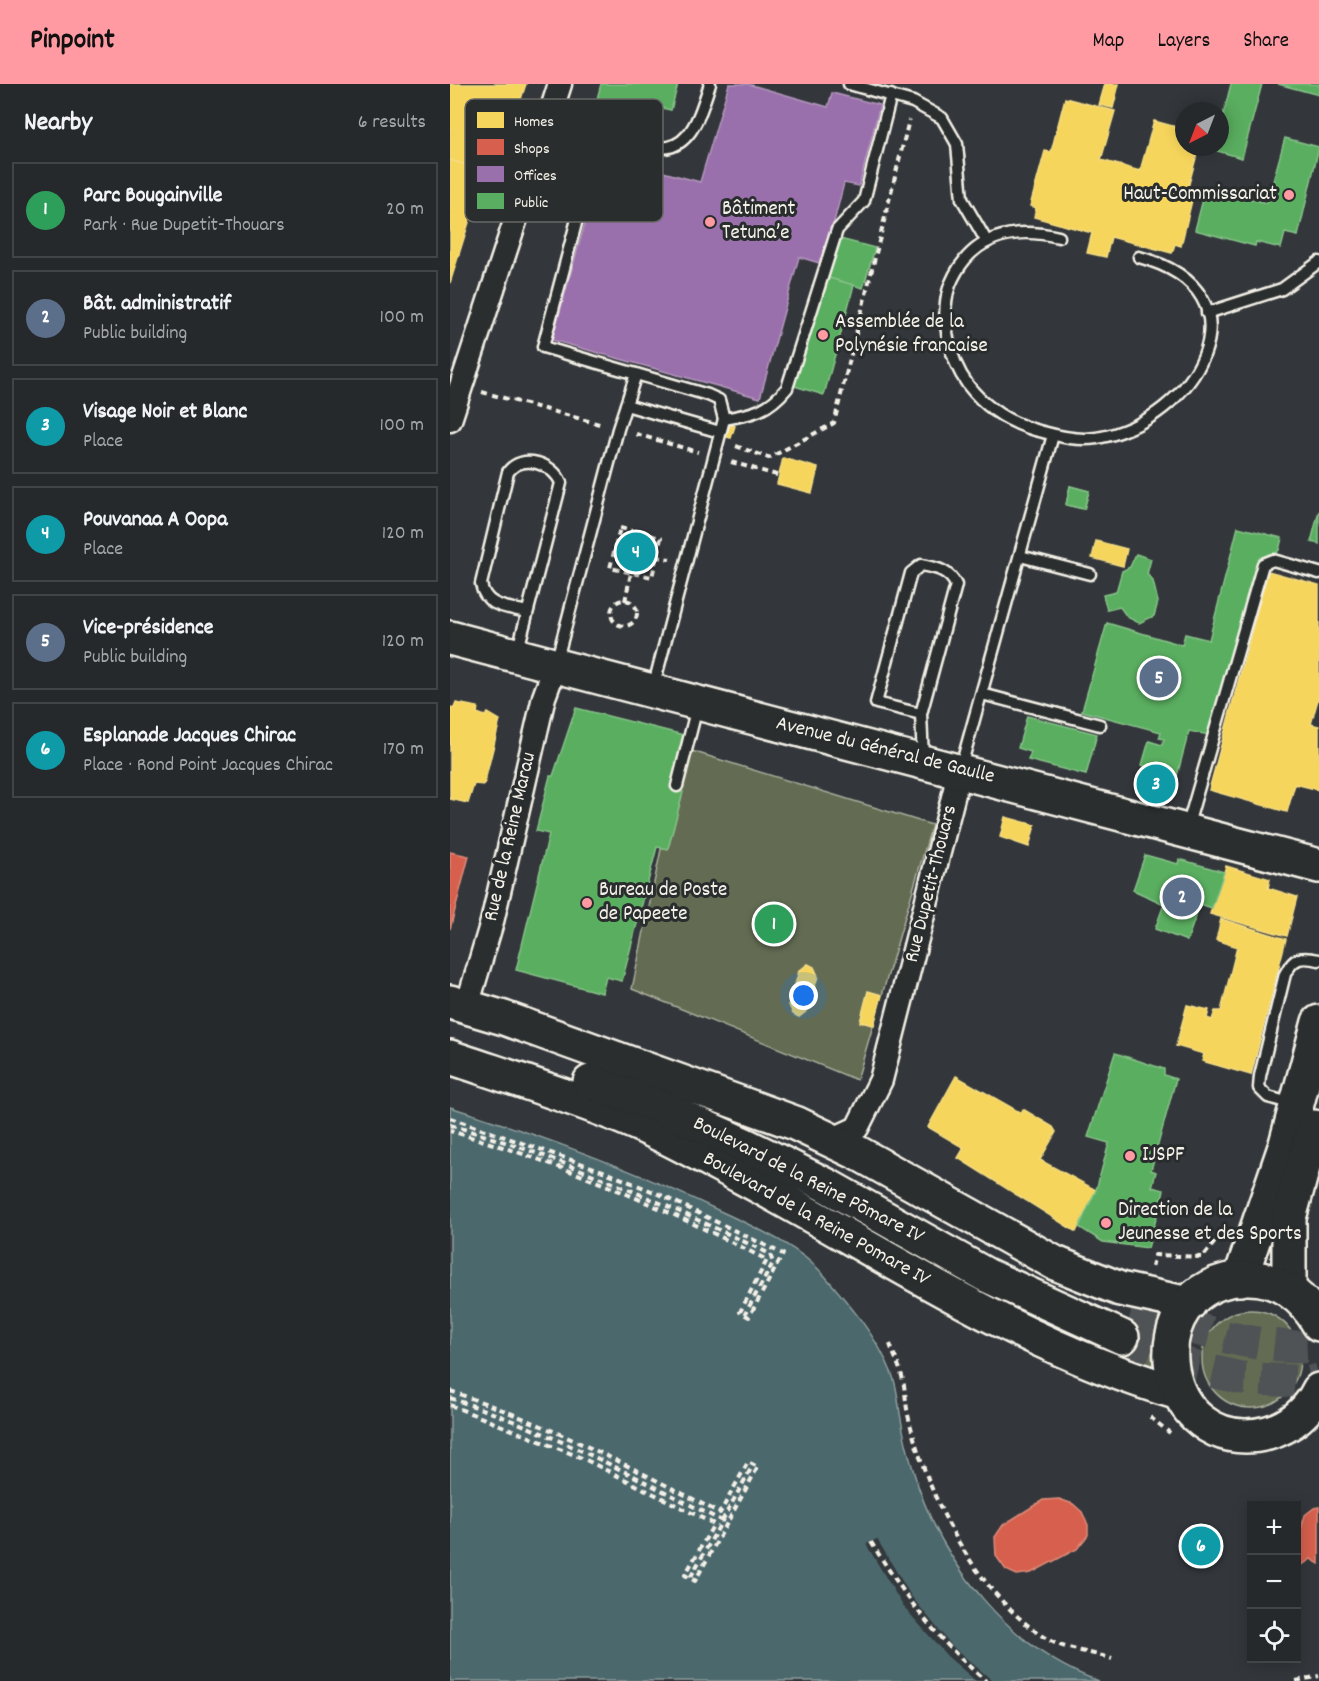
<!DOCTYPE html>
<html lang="en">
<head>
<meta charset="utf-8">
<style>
	body { margin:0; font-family:Dekko,sans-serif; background:#323538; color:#f1f3f6 }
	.controls { position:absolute; right:18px; bottom:18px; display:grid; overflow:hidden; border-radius:0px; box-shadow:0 3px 15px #0003 }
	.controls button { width:54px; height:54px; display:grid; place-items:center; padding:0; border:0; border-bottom:2px solid #424548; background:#26292c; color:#f1f3f6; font:30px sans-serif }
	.compass { position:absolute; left:725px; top:18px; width:54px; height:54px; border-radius:50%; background:#26292c; box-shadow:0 3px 15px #0003; rotate:222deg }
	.you { position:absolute; left:354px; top:912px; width:21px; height:21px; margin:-15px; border:4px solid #fff; border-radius:50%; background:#1a73e8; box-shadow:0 0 0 9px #1a73e833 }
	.badge { display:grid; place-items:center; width:39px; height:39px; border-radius:50%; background:#ff9aa2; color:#fff; font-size:20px; font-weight:700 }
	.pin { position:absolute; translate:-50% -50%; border:3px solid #fff; box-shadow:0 2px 6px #0006 }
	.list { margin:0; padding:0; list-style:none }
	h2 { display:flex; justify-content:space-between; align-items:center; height:78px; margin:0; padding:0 24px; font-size:26px }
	h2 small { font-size:20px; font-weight:400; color:#a4a6a9 }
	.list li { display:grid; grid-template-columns:39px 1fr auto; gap:18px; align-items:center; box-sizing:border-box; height:96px; margin:0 12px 12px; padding:0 12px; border:2px solid #424548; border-radius:0px }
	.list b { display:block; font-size:22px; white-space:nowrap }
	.list p { margin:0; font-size:20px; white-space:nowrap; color:#a4a6a9 }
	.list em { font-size:20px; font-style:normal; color:#a4a6a9 }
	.icon { flex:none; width:33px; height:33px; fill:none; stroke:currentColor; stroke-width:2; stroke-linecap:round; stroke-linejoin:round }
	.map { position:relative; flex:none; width:869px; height:1597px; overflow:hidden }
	header { display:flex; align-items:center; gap:36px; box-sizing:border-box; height:84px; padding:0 30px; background:#ff9aa2; color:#111 }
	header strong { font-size:28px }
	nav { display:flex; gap:33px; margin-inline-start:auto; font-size:21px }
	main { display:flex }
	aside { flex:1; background:#26292c }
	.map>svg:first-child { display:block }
	.green { fill:#636c52; stroke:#acae9d; stroke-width:1.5 }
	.water { fill:#4b686d; stroke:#8f9f9e; stroke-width:1.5 }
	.pier { fill:#33373b }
	.homes { fill:#f6d55c; stroke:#f5dd86; stroke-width:1.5 }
	.shops { fill:#d6604d; stroke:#df8c7c; stroke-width:1.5 }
	.offices { fill:#9970ab; stroke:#b497bd; stroke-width:1.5 }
	.public { fill:#5aae61; stroke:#88c28a; stroke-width:1.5 }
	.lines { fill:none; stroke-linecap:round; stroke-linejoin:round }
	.primary-tunnel { stroke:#505355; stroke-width:33; stroke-dasharray:33 16; stroke-linecap:butt }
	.lane-casing { stroke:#f4f1e8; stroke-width:15 }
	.street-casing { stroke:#f4f1e8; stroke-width:27 }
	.primary-casing { stroke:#f4f1e8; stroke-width:38 }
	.path { stroke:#f4f1e8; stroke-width:4; stroke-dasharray:6 4.5; stroke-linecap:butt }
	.lane { stroke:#2a2d2e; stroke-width:10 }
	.street { stroke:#2a2d2e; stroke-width:22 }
	.primary { stroke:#2a2d2e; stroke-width:33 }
	.poi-dot { fill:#ff9aa2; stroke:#2a2d2e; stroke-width:2 }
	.labels { text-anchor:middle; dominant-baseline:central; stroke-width:6; stroke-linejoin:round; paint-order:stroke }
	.poi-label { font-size:21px; fill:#f4f1e8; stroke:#2a2d2e; text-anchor:start }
	.street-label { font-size:21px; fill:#f4f1e8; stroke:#2a2d2e }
	.key { fill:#2a2d2e; stroke:#676866; stroke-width:1.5 }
	.key-label { font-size:16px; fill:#f4f1e8 }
</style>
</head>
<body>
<header>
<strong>Pinpoint</strong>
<nav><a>Map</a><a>Layers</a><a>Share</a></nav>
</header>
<main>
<aside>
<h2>Nearby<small>6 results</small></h2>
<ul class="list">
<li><span class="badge" style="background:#2e9e5b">1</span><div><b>Parc Bougainville</b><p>Park · Rue Dupetit-Thouars</p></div><em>20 m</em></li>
<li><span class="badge" style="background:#5c6f8a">2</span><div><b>Bât. administratif</b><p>Public building</p></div><em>100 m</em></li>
<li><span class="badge" style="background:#0f9aa8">3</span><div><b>Visage Noir et Blanc</b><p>Place</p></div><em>100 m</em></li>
<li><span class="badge" style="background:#0f9aa8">4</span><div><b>Pouvanaa A Oopa</b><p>Place</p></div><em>120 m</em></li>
<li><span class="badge" style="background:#5c6f8a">5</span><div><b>Vice-présidence</b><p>Public building</p></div><em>120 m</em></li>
<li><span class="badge" style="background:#0f9aa8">6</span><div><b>Esplanade Jacques Chirac</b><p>Place · Rond Point Jacques Chirac</p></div><em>170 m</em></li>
</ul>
</aside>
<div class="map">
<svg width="869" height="1597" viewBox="0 0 869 1597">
	<rect width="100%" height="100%" fill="#33373b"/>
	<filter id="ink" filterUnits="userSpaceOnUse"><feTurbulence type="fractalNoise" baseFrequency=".0167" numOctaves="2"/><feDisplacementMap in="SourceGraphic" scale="12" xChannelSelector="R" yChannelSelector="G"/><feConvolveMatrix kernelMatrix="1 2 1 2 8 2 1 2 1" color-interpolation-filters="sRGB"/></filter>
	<g filter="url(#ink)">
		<g class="green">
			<polygon points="232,664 482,741 407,996 182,905"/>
			<polygon points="701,1223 714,1229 702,1267 703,1287 689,1285 692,1248"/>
			<circle cx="801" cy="1275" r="49"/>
		</g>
		<path class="water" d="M0,1023c93,29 184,63 272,105 36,17 75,33 102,63 25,29 54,63 68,99 6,14 6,31 9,45 3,19 8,37 13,54 26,89 97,178 185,208h-649z"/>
		<polygon class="pier" points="427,1455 461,1512 503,1563 543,1597 526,1597 497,1572 453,1522 416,1460"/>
		<g class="homes">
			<polygon points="0,0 76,0 46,90 0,76"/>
			<polygon points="655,0 669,0 663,24 649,21"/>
			<polygon points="615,14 665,27 651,76 690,87 704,37 734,45 734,63 749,63 737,107 744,108 731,162 725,160 722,169 661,153 656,173 637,169 642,149 584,133 586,124 580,122 595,67 601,68"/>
			<polygon points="0,76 35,87 0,199"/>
			<polygon points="272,338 285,342 281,354 269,351"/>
			<polygon points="333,374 368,384 362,409 327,400"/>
			<polygon points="646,457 677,465 673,482 642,474"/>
			<polygon points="818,487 869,501 869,612 861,640 869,642 869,706 845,700 837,728 759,706"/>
			<polygon points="6,619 28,623 27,629 35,632 38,629 50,636 34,701 24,700 18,719 0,715 0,623 4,624"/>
			<polygon points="555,733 585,741 579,763 550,753"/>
			<polygon points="776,782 820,795 818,804 847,813 837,852 760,830"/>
			<polygon points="771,835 836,855 801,991 752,977 754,970 726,962 737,921 759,926 757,934 762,936 765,927 771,927 787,863 766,856"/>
			<polygon points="358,880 364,883 368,892 358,926 349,933 343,930 339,921 349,887"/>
			<polygon points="418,907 432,911 424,941 410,938"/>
			<polygon points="506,992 571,1029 573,1025 603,1043 606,1048 590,1076 646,1106 626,1148 508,1074 514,1064 478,1043"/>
		</g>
		<g class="shops">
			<polygon points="0,768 19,772 0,845"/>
			<polygon points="609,1415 623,1420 632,1428 638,1441 638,1451 627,1465 581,1489 567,1491 556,1486 546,1472 545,1453 553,1441 593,1416"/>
			<polygon points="869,1423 869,1480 861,1475 846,1485 846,1443 851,1445 855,1431 864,1424"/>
		</g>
		<polygon class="offices" points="279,0 298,0 378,23 382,9 430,21 409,102 394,99 373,180 349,173 310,314 102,256 154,72 250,98"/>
		<g class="public">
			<polygon points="151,0 228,0 221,26 212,24 206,47 143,30"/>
			<polygon points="781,0 812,0 792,74 764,66 765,63 770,63 770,43"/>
			<polygon points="828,0 869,0 869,11"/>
			<polygon points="835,54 869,63 848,152 835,149 831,164 806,158 805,162 745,146 756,104 817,119"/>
			<polygon points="390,155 425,164 413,204 378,194"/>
			<polygon points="372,192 404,201 374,311 341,301"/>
			<polygon points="620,402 639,407 634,425 616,421"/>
			<polygon points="620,402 639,407 634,425 616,421"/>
			<polygon points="869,427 869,460 861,458"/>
			<polygon points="788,443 832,454 829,466 818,476 810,474 759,651 739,647 724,703 695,695 699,684 692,681 699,657 712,661 714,655 709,654 711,648 632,627 657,539 732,561 735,550 759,556"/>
			<polygon points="686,470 701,475 697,490 703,497 708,518 704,532 689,539 677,533 670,523 657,526 653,511 666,508 672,487 680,483"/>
			<polygon points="126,624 234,651 220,704 233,708 218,765 207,763 172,897 156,893 152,909 66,886 99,750 86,747 100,692 103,692"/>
			<polygon points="577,632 647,650 636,691 578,676 581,668 568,664"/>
			<polygon points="695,771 728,780 729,775 774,788 762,824 750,820 737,857 705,845 714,820 683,806"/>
			<polygon points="665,969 714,985 714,991 726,995 701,1086 706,1088 702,1103 714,1106 698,1164 653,1158 629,1143 646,1106 659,1059 638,1053"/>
		</g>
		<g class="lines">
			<g class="primary-tunnel">
				<path d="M681,1227c61,15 125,41 188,35"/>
				<polyline points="672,1253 743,1283 791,1294 860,1298 869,1296"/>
			</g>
			<g class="lane-casing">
				<g id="lane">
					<polyline points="399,0 463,18 492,34 507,60 512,115 537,158"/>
					<polyline points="100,34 184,58"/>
					<path d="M196,62c44,12 53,-30 64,-62"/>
					<path d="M609,153c-47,-11 -89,-1 -109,48 -11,31 -1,74 18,100 20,26 45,40 75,47 18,5 36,9 54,6 98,-17 174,-145 42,-181"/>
					<polyline points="757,229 832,205 869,178"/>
					<polyline points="186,290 258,311 269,316 274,335"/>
					<polyline points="176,321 270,348"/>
					<polyline points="570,472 640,490"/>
					<path d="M67,569l44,-170c-8,-20 -39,-30 -53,-11l-27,112c4,23 26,23 46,28"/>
					<polyline points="106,579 168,345 186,290 93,263 150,49"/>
					<path d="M203,604l71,-269c29,-5 44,-8 63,-31l50,-158 27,-29 27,-106"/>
					<polyline points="532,610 650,641"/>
					<path d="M471,630l-45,-11 35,-130 10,-8c16,3 28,5 35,20l-35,129 2,45"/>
					<polyline points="510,686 603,351"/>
					<polyline points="227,702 247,623"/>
					<polyline points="737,744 813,480 823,476 869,489"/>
					<path d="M843,1020l-25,-7 -9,-9 1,-12 25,-102c9,-17 16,-18 34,-14"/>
				</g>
			</g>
			<g class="street-casing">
				<g id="street">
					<polyline points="0,336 110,0"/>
					<polyline points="17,922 42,838 94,613 105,583"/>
					<polyline points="381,1056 407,1044 431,996 510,686"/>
				</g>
			</g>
			<g class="primary-casing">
				<g id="primary">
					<polyline points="0,554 869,782"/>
					<polyline points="0,918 54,934 345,1039 408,1069 605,1179 670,1205 739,1220"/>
					<path d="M0,973c53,18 107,35 159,55 45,17 88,41 131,64 144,77 280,171 439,217"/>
					<polyline points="140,998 206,1021 295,1061 376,1101 536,1191 672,1253"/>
					<polyline points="790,1195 836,1060 869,938"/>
					<polyline points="839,1206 839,1134 864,1043"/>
					<path d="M869,1240c-15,-27 -41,-47 -73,-46 -117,5 -88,183 22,155 22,-6 41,-22 51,-43"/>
				</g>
			</g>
			<g class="path">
				<polyline points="32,308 153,341"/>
				<polyline points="186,350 248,368"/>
				<polyline points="286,362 319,374 384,339 459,36"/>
				<polyline points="281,378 330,392"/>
				<polygon points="170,444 211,454 202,493 160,484"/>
				<polyline points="206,473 220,475"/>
				<circle cx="174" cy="529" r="13"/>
				<polyline points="175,517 181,489"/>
				<path d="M0,1034l153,53 56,23 124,60 -34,63 -9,-5 27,-52c-102,-52 -207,-98 -317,-129"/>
				<path d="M0,1041c111,32 216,79 320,129l3,9 -28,51"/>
				<polyline points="702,1183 705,1171 753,1173 774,1146"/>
				<path d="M440,1260c3,9 8,19 11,29 5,15 4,31 8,46 19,79 67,175 138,220 18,11 45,13 65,20"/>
				<path d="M0,1307c94,31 183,77 270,122l28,-51 10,5 -63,114 -10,-6 29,-51 -132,-66 -132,-53"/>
				<path d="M0,1314c95,31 184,78 272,123l-32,57"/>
				<polyline points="700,1333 720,1349"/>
				<polyline points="272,1437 303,1381"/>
				<path d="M421,1458c36,57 63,95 115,139"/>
				<polyline points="846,1597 869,1592"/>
			</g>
			<use href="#lane" class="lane"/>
			<use href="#street" class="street"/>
			<use href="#primary" class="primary"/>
		</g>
	</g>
	<g class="poi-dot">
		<circle cx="839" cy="111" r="6"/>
		<circle cx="260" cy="138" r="6"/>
		<circle cx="373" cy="251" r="6"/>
		<circle cx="137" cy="819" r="6"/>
		<circle cx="680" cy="1072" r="6"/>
		<circle cx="656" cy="1139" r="6"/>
	</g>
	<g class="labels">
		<g class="poi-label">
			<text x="827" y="111" text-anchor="end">Haut-Commissariat</text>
			<text x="272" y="126">Bâtiment<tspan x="272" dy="24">Tetuna’e</tspan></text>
			<text x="385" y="239">Assemblée de la<tspan x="385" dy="24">Polynésie francaise</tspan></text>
			<text x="149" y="807">Bureau de Poste<tspan x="149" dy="24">de Papeete</tspan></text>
			<text x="692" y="1072">IJSPF</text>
			<text x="668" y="1127">Direction de la<tspan x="668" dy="24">Jeunesse et des Sports</tspan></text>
		</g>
		<g class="street-label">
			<text transform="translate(435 667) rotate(14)">Avenue du Général de Gaulle</text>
			<text transform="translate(61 753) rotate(-77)">Rue de la Reine Marau</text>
			<text transform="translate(482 800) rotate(-76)">Rue Dupetit-Thouars</text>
			<text transform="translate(358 1097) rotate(27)">Boulevard de la Reine Pōmare IV</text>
			<text transform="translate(366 1136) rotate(29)">Boulevard de la Reine Pomare IV</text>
		</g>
	</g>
	<rect x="15" y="15" width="198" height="123" rx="9" class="key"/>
	<rect x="27" y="28" width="27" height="16" fill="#f6d55c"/>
	<rect x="27" y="55" width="27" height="16" fill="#d6604d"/>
	<rect x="27" y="82" width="27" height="16" fill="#9970ab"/>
	<rect x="27" y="109" width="27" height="16" fill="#5aae61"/>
	<g class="key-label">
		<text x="64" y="42">Homes</text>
		<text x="64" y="69">Shops</text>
		<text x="64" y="96">Offices</text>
		<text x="64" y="123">Public</text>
	</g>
</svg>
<div class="controls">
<button>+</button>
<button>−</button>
<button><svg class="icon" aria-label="locate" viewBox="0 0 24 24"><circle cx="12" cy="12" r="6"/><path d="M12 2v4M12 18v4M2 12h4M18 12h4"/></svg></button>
</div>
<svg class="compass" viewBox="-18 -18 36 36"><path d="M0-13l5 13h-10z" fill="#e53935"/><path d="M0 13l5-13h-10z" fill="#a4a6a9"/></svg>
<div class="you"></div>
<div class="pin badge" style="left:324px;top:840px;background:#2e9e5b">1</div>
<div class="pin badge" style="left:732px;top:813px;background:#5c6f8a">2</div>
<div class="pin badge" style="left:706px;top:700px;background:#0f9aa8">3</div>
<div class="pin badge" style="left:186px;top:468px;background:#0f9aa8">4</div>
<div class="pin badge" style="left:709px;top:594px;background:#5c6f8a">5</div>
<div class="pin badge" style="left:751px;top:1462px;background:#0f9aa8">6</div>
</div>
</main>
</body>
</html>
